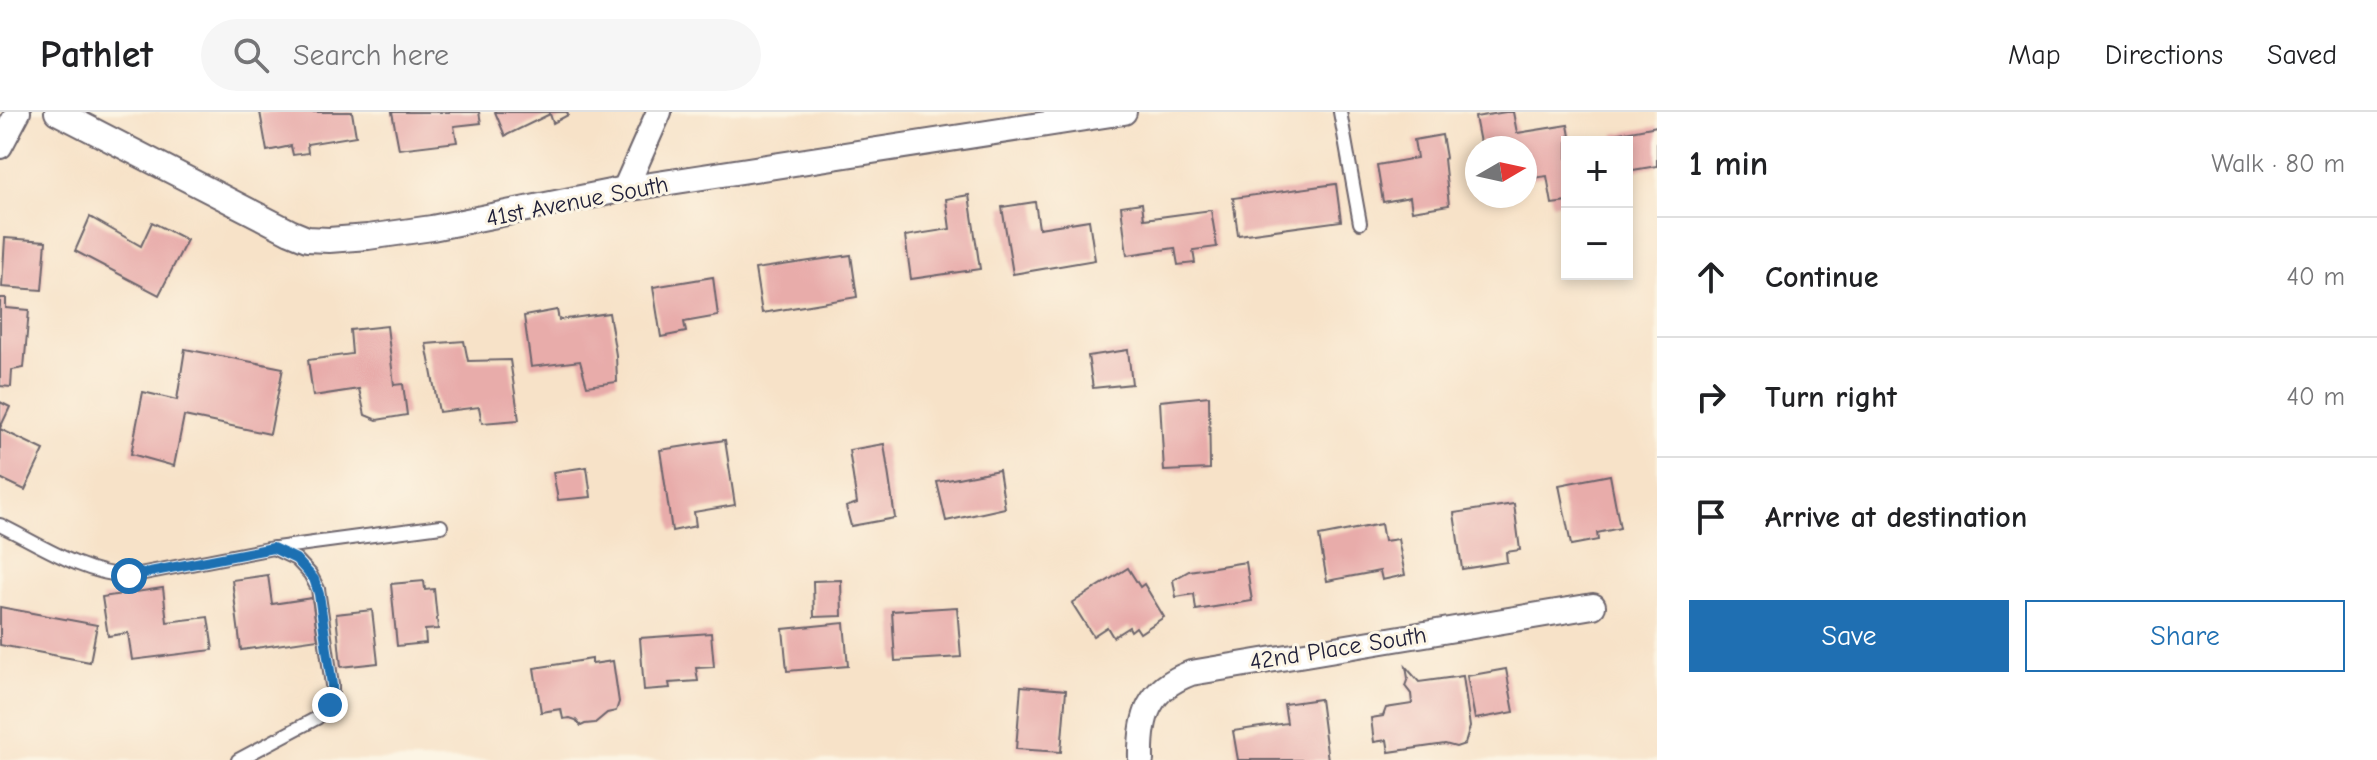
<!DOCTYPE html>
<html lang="en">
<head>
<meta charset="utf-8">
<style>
	body { margin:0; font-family:"Comic Neue",sans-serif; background:#f6f6f6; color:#202124 }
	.controls { position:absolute; right:24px; top:24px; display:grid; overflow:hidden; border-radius:0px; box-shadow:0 4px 12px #0003 }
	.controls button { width:72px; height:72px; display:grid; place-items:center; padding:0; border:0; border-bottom:2px solid #e0e0e0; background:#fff; color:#202124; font:40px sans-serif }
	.compass { position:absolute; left:1465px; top:24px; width:72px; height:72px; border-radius:50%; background:#fff; box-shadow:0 4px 12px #0003; rotate:81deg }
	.stop { position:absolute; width:24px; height:24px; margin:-18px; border:6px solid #1f6fb2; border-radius:50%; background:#fff }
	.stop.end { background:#1f6fb2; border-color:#fff; box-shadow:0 2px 8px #0008 }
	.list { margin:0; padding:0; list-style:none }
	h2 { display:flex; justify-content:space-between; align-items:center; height:104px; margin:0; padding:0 32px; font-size:34px }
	h2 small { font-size:26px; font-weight:400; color:#757577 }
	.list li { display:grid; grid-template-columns:52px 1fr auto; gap:24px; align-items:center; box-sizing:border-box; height:120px; padding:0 32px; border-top:2px solid #e0e0e0 }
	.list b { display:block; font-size:30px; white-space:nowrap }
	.list em { font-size:26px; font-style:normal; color:#757577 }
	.actions { display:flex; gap:16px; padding:24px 32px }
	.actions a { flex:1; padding:18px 0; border:2px solid #1f6fb2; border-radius:0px; text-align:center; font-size:28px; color:#1f6fb2 }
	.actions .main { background:#1f6fb2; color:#fff }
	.icon { flex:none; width:44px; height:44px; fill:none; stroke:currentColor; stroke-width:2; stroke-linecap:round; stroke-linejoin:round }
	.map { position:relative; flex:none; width:1657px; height:648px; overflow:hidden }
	header { display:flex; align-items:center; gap:48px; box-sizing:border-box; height:112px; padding:0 40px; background:#fff; border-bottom:2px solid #e0e0e0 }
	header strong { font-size:38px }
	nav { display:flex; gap:44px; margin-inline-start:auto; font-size:28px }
	.search { width:560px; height:72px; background:#f6f6f6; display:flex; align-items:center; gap:20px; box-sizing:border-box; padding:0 28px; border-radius:44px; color:#757577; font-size:30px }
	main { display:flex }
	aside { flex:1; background:#fff }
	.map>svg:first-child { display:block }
	.building { fill:#e8acaa }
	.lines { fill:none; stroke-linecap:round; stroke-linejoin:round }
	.service-casing { stroke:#6d656c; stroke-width:16 }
	.minor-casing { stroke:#6d656c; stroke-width:28 }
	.service { stroke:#fff; stroke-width:12 }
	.minor { stroke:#fff; stroke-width:24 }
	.route { stroke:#1f6fb2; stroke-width:10 }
	.labels { text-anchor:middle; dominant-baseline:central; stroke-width:6; stroke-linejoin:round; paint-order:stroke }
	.street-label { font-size:24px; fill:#22223b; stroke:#fcf5e5 }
</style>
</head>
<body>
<header>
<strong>Pathlet</strong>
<div class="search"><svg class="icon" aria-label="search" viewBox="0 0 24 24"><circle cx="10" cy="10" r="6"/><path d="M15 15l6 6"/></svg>Search here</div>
<nav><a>Map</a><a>Directions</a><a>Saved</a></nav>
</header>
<main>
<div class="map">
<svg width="1657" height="648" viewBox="0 0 1657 648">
	<rect width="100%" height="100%" fill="#fcf5e5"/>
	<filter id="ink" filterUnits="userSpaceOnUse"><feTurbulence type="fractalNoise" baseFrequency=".0125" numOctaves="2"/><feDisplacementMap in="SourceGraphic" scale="16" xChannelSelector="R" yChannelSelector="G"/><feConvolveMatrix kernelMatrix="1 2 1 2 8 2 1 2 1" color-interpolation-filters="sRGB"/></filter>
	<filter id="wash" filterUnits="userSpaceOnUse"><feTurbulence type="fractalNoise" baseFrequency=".006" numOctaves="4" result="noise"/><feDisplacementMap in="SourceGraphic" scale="32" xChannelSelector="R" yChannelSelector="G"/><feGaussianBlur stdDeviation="1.8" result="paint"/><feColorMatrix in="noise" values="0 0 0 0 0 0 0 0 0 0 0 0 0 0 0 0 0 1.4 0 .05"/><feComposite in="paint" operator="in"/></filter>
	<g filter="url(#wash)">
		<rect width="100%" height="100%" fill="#f7e2c8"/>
		<g id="blocks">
			<g class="building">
				<polygon points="260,0 352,0 356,24 307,32 308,41 293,43 291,34 267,39"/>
				<polygon points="392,0 479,0 481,11 454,14 457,30 399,37"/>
				<polygon points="495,0 567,0 568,3 553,11 550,2 505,24"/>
				<polygon points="1506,0 1513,0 1517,21 1568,13 1571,30 1567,30 1567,90 1552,92 1547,64 1525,67 1525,36 1481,36 1475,5"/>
				<polygon points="1657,14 1657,54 1627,59 1627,30 1615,30 1614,22"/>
				<polygon points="1442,23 1446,46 1444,47 1449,93 1412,99 1410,85 1383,90 1377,53 1417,46 1414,28"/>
				<polygon points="1336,72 1341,109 1238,123 1233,86"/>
				<polygon points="969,83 980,157 911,167 905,124 950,117 946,87"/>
				<polygon points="1035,90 1039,116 1089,108 1095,148 1013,162 1002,95"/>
				<polygon points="1142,91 1144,107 1211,98 1217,135 1193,138 1195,151 1178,153 1175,136 1127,143 1121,94"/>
				<polygon points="90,105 141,134 152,110 187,128 159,183 75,139"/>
				<polygon points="5,126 46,129 42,178 2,175"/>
				<polygon points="851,143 857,185 762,201 755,157"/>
				<polygon points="713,165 718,204 684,210 686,220 661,225 653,175"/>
				<polygon points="0,186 6,186 6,196 29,198 24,256 12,258 11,275 0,274"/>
				<polygon points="557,198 559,208 609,201 616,243 617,270 587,274 580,249 531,255 524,204"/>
				<polygon points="387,214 394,273 403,272 407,303 377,308 365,303 359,277 313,284 308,248 352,242 350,218"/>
				<polygon points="464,229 468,249 510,248 519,308 482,311 479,295 439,300 426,232"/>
				<polygon points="185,237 283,256 270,322 184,304 174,354 131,342 143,280 177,288"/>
				<polygon points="1128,238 1132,272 1093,276 1088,244"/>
				<polygon points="1209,284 1210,357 1164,359 1160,289"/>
				<polygon points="0,290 10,295 0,316"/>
				<polygon points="0,317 44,338 25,378 0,366"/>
				<polygon points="725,328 735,393 694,400 696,414 672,419 660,338"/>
				<polygon points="884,332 895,406 851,414 846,395 857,391 849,338"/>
				<polygon points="587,355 591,385 558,388 553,360"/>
				<polygon points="999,358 1005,396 946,409 937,370"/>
				<polygon points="1610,363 1620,416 1597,421 1598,428 1571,433 1559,373"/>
				<polygon points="1514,392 1520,438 1506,440 1507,450 1462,457 1454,401"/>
				<polygon points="1381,412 1384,429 1398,427 1405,463 1382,468 1380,459 1327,469 1319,424"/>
				<polygon points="1246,450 1252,489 1196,498 1194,482 1176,485 1173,468 1189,459"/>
				<polygon points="1128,456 1140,475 1144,472 1164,505 1140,521 1136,515 1131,519 1129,515 1113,525 1107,515 1093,524 1072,491"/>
				<polygon points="268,463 272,492 312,486 318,527 241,538 232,468"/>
				<polygon points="841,468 842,504 814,505 813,469"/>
				<polygon points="424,469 425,478 434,477 438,517 425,518 426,531 397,534 391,472"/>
				<polygon points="163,476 167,510 208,505 213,538 132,548 128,521 108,524 102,485"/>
				<polygon points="0,495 97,513 90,550 0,533"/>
				<polygon points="957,495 961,545 895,549 892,499"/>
				<polygon points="372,498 378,551 341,555 336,502"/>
				<polygon points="844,511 848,554 787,559 783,517"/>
				<polygon points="711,521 714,555 696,556 698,569 669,571 670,576 644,578 640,526"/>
				<polygon points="592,547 592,552 613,549 619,590 616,599 607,601 595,611 585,612 581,614 576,608 570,606 563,607 561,597 541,600 534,556"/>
				<polygon points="1406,555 1419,570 1463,564 1470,615 1465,632 1456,635 1445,632 1389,640 1387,628 1374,630 1371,606 1383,604 1386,596 1412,592 1411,582 1405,574 1408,566"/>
				<polygon points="1506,557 1514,600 1475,607 1467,564"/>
				<polygon points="1021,574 1066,578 1061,640 1016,637"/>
				<polygon points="1320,587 1328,648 1238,648 1233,619 1287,611 1284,592"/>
			</g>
		</g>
	</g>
	<g filter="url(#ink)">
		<use href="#blocks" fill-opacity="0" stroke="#6d656c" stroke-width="2"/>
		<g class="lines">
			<g class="service-casing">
				<g id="service">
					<polyline points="1340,0 1360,111"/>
					<path d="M0,413c41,20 83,49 129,51l144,-28 23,11 14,15 8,15 14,96v16l-15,17 -79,42"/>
					<polyline points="276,436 441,414"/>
				</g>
			</g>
			<g class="minor-casing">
				<g id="minor">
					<polyline points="57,0 290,120 307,127 329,128 368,125 432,116 625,77 1124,0"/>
					<polyline points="0,34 18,0"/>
					<polyline points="625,77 659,0"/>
					<path d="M1141,648c-1,-44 7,-71 50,-87l402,-67"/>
				</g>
			</g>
			<use href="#service" class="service"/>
			<use href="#minor" class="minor"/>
		</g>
	</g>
	<g class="lines" filter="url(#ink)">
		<polyline class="route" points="129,464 273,436 296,447 314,467 319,482 332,573 332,589 330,593"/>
	</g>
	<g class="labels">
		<g class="street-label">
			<text transform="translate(577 89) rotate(-11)">41st Avenue South</text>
			<text transform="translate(1338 536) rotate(-9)">42nd Place South</text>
		</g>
	</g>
</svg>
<div class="controls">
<button>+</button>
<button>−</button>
</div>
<svg class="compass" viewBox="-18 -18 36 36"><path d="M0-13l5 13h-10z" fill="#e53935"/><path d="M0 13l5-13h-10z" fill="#757577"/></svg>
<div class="stop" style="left:129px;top:464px"></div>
<div class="stop end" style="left:330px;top:593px"></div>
</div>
<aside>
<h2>1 min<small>Walk · 80 m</small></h2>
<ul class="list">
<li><svg class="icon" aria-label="ahead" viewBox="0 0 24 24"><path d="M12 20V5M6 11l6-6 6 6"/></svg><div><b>Continue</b></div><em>40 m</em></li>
<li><svg class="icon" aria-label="right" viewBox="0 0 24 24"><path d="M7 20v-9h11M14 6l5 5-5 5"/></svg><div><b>Turn right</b></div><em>40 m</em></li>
<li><svg class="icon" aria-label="arrive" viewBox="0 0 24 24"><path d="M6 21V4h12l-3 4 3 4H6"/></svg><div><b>Arrive at destination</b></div></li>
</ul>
<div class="actions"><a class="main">Save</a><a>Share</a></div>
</aside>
</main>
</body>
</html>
